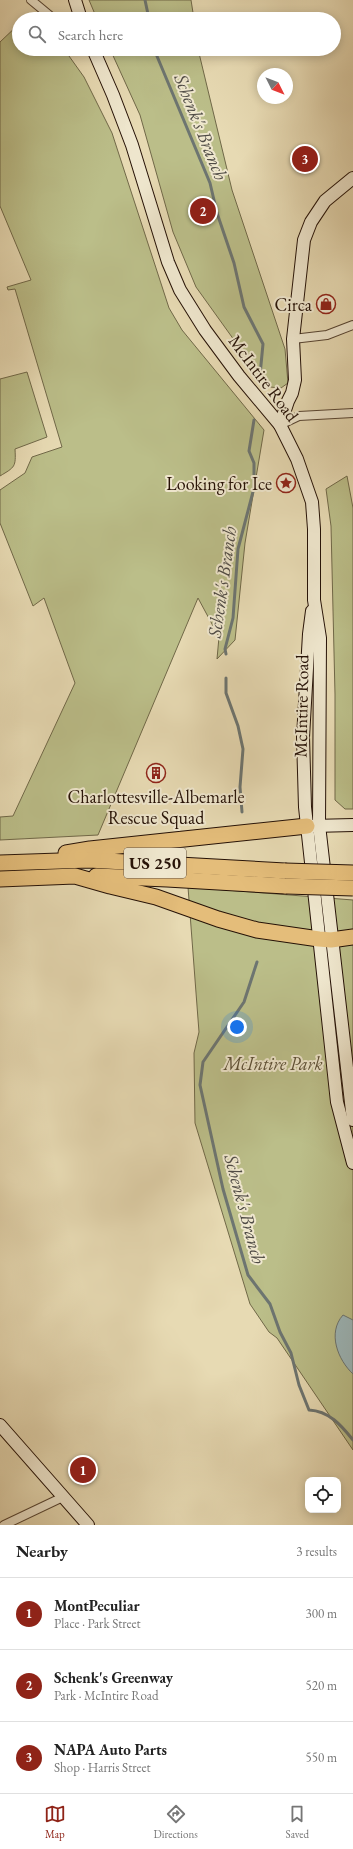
<!DOCTYPE html>
<html lang="en">
<head>
<meta charset="utf-8">
<style>
	body { margin:0; font-family:"EB Garamond",serif; background:#f2f2f2; color:#222 }
	.controls { position:absolute; right:12px; bottom:12px; display:grid; overflow:hidden; border-radius:8px; box-shadow:0 2px 10px #0003 }
	.controls button { width:36px; height:36px; display:grid; place-items:center; padding:0; border:0; border-bottom:1px solid #e0e0e0; background:#fff; color:#222; font:20px sans-serif }
	.compass { position:absolute; left:257px; top:68px; width:36px; height:36px; border-radius:50%; background:#fff; box-shadow:0 2px 10px #0003; rotate:132deg }
	.you { position:absolute; left:237px; top:1027px; width:14px; height:14px; margin:-10px; border:3px solid #fff; border-radius:50%; background:#1a73e8; box-shadow:0 0 0 6px #1a73e833 }
	.badge { display:grid; place-items:center; width:26px; height:26px; border-radius:50%; background:#8f2418; color:#fff; font-size:13px; font-weight:700 }
	.pin { position:absolute; translate:-50% -50%; border:2px solid #fff; box-shadow:0 1px 4px #0006 }
	.list { margin:0; padding:0; list-style:none }
	h2 { display:flex; justify-content:space-between; align-items:center; height:52px; margin:0; padding:0 16px; font-size:17px }
	h2 small { font-size:13px; font-weight:400; color:#767676 }
	.list li { display:grid; grid-template-columns:26px 1fr auto; gap:12px; align-items:center; box-sizing:border-box; height:72px; padding:0 16px; border-top:1px solid #e0e0e0 }
	.list b { display:block; font-size:15px; white-space:nowrap }
	.list p { margin:0; font-size:13px; white-space:nowrap; color:#767676 }
	.list em { font-size:13px; font-style:normal; color:#767676 }
	.icon { flex:none; width:22px; height:22px; fill:none; stroke:currentColor; stroke-width:2; stroke-linecap:round; stroke-linejoin:round }
	.map { position:relative; flex:none; width:353px; height:1525px; overflow:hidden }
	.search { position:absolute; background:#fff; box-shadow:0 2px 10px #0003; left:12px; right:12px; top:12px; height:44px; display:flex; align-items:center; gap:10px; box-sizing:border-box; padding:0 14px; border-radius:22px; color:#767676; font-size:15px }
	.sheet { height:268px; background:#fff }
	nav { display:flex; justify-content:space-around; align-items:center; box-sizing:border-box; height:56px; border-top:1px solid #e0e0e0; background:#fff; font-size:11px; color:#767676 }
	nav a { display:grid; justify-items:center; gap:2px }
	nav .on { color:#8f2418 }
	.map>svg:first-child { display:block }
	.green { fill:#bbbe89; stroke:#706848 }
	.water { fill:#9db7b9; stroke:#6d7571 }
	.lines { fill:none; stroke-linecap:round; stroke-linejoin:round }
	.stream { stroke:#6d7571; stroke-width:3 }
	.street-casing { stroke:#564331; stroke-width:10 }
	.secondary-casing { stroke:#251106; stroke-width:14 }
	.highway-casing { stroke:#251106; stroke-width:17 }
	.street { stroke:#efe7ce; stroke-width:8 }
	.secondary { stroke:#efe7ce; stroke-width:12 }
	.highway { stroke:#e4bd7a; stroke-width:15 }
	.highway-bridge-casing { stroke:#251106; stroke-width:17; stroke-linecap:butt }
	.highway-bridge { stroke:#e4bd7a; stroke-width:15 }
	.labels { text-anchor:middle; dominant-baseline:central; stroke-width:4; stroke-linejoin:round; paint-order:stroke }
	.shield { fill:#efe7ce; stroke:#625142; stroke-width:1 }
	.shield-label { font-size:17px; font-weight:bold; fill:#251106 }
	.poi-label { font-size:18px; fill:#251106; stroke:#efe7ce; text-anchor:end }
	.street-label { font-size:18px; fill:#251106; stroke:#efe7ce }
	.park-label { font-size:18px; font-style:italic; fill:#5a4e34; stroke:#efe7ce }
	.water-label { font-size:19px; font-style:italic; fill:#4f4b45; stroke:#efe7ce }
</style>
</head>
<body>
<div class="map">
<svg width="353" height="1525" viewBox="0 0 353 1525">
	<rect width="100%" height="100%" fill="#e7dab3"/>
	<filter id="stains"><feTurbulence type="fractalNoise" baseFrequency=".005" numOctaves="4"/><feColorMatrix values="0 0 0 0 .2 0 0 0 0 .09 0 0 0 0 .02 0 0 0 .5 -.17"/></filter>
	<radialGradient id="worn" r=".72"><stop offset=".6" stop-color="#630" stop-opacity="0"/><stop offset="1" stop-color="#630" stop-opacity=".3"/></radialGradient>
	<g class="green">
		<polygon points="89,0 191,0 194,19 97,19"/>
		<polygon points="19,24 19,49 64,49 84,77 112,133 169,308 182,330 264,430 245,543 235,640 217,659 219,637 198,598 98,835 0,840 0,817 13,816 75,683 44,598 33,606 0,523 0,490 25,473 32,457 62,447 15,289 8,290 7,287 31,280 0,206 0,42"/>
		<polygon points="110,49 198,49 232,190 285,349 288,383 281,388 270,387 257,372 196,287 173,232 140,115"/>
		<path d="M27,372l20,65 -32,12c1,18 0,18 -15,27v-97z"/>
		<polygon points="347,476 353,508 353,809 345,809 335,800 335,694 331,526 326,489"/>
		<polygon points="188,887 353,900 353,1450 277,1338 269,1332 250,1304 195,1123 194,1053 199,1032"/>
	</g>
	<path class="water" d="M343,1315l10,5v54c-15,-14 -26,-41 -10,-59z"/>
	<g class="lines">
		<g class="stream">
			<polyline points="145,0 149,19"/>
			<polyline points="154,49 210,183 217,213 234,263 244,307 263,344 260,375"/>
			<polyline points="226,654 225,649 233,618 238,549 254,488 254,463 249,451 254,420"/>
			<polyline points="226,678 226,693 238,726 243,749 240,787 242,812"/>
			<path d="M257,962l-13,40 -41,60 -3,23 23,104 25,86 22,29 10,28 11,21 8,32 10,25c20,1 32,15 44,30"/>
		</g>
		<g class="street-casing">
			<g id="street">
				<polyline points="31,0 54,19"/>
				<polyline points="293,339 327,335 353,325"/>
				<polyline points="280,425 299,416 353,413"/>
				<polyline points="4,1525 63,1497"/>
			</g>
		</g>
		<g class="secondary-casing">
			<g id="secondary">
				<polyline points="75,0 81,19"/>
				<polyline points="93,49 113,95 132,145 168,262 180,290 205,330 239,376 280,425 297,459 312,502 314,529 314,600 320,638 319,825 353,1120"/>
				<polyline points="280,425 288,401 292,393 295,380 293,339 304,240 311,222 325,201 353,178"/>
				<polyline points="312,611 309,634 303,737 305,807 337,1102 353,1163"/>
				<polyline points="312,826 353,825"/>
				<polyline points="0,1425 88,1525"/>
			</g>
		</g>
		<g class="highway-casing">
			<g id="highway">
				<polyline points="66,853 90,849 307,826"/>
				<polyline points="0,863 89,860 285,871"/>
				<polyline points="96,876 167,879 286,886"/>
				<polyline points="0,879 75,876 110,886 156,897 218,919 257,930 319,939 331,940 353,937"/>
			</g>
		</g>
		<use href="#street" class="street"/>
		<use href="#secondary" class="secondary"/>
		<use href="#highway" class="highway"/>
		<g class="highway-bridge-casing">
			<g id="highway-bridge">
				<polyline points="285,871 353,873"/>
				<polyline points="286,886 353,888"/>
			</g>
		</g>
		<use href="#highway-bridge" class="highway-bridge"/>
	</g>
	<defs>
		<g id="shop-ring" transform="scale(1)"><circle r="9.5" fill="#efe7ce" stroke="#8f2418" stroke-width="1.5"/><path d="M-5-2.5h2.3a2.7 3.5 0 0 1 5.4 0H5L5.5 6h-11ZM-1.5-2.5h3a1.5 2.3 0 0 0-3 0Z" fill="#8f2418"/></g>
		<g id="sight-ring" transform="scale(1)"><circle r="9.5" fill="#efe7ce" stroke="#8f2418" stroke-width="1.5"/><path d="M0-6L1.8-2.2L6-1.7L2.9 1.2L3.7 5.4L0 3.3L-3.7 5.4L-2.9 1.2L-6-1.7L-1.8-2.2Z" fill="#8f2418"/></g>
		<g id="building-ring" transform="scale(1)"><circle r="9.5" fill="#efe7ce" stroke="#8f2418" stroke-width="1.5"/><path d="M-4-6H4V6H1V3H-1V6H-4ZM-2.5-4.3h1.7v1.8h-1.7ZM.8-4.3h1.7v1.8H.8ZM-2.5-1h1.7V.8h-1.7ZM.8-1h1.7V.8H.8Z" fill="#8f2418"/></g>
	</defs>
	<g fill-rule="evenodd">
		<use href="#shop-ring" x="326" y="304"/>
		<use href="#sight-ring" x="286" y="483"/>
		<use href="#building-ring" x="156" y="773"/>
	</g>
	<g class="labels">
		<rect class="shield" x="124" y="848" width="62" height="30" rx="3"/>
		<g class="shield-label">
			<text x="155" y="863">US 250</text>
		</g>
		<g class="poi-label">
			<text x="312" y="304">Circa</text>
			<text x="272" y="483">Looking for Ice</text>
			<text x="156" y="796" text-anchor="middle">Charlottesville-Albemarle<tspan x="156" dy="21">Rescue Squad</tspan></text>
		</g>
		<g class="street-label">
			<text transform="translate(264 378) rotate(53)">McIntire Road</text>
			<text transform="translate(301 706) rotate(-89)">McIntire Road</text>
		</g>
		<g class="park-label">
			<text x="273" y="1063">McIntire Park</text>
		</g>
		<g class="water-label">
			<text transform="translate(201 127) rotate(68)">Schenk's Branch</text>
			<text transform="translate(222 582) rotate(-82)">Schenk's Branch</text>
			<text transform="translate(245 1209) rotate(75)">Schenk's Branch</text>
		</g>
	</g>
	<rect width="100%" height="100%" filter="url(#stains)"/>
	<rect width="100%" height="100%" fill="url(#worn)"/>
</svg>
<div class="controls">
<button><svg class="icon" aria-label="locate" viewBox="0 0 24 24"><circle cx="12" cy="12" r="6"/><path d="M12 2v4M12 18v4M2 12h4M18 12h4"/></svg></button>
</div>
<svg class="compass" viewBox="-18 -18 36 36"><path d="M0-13l5 13h-10z" fill="#e53935"/><path d="M0 13l5-13h-10z" fill="#767676"/></svg>
<div class="you"></div>
<div class="pin badge" style="left:83px;top:1470px">1</div>
<div class="pin badge" style="left:203px;top:211px">2</div>
<div class="pin badge" style="left:305px;top:159px">3</div>
<div class="search"><svg class="icon" aria-label="search" viewBox="0 0 24 24"><circle cx="10" cy="10" r="6"/><path d="M15 15l6 6"/></svg>Search here</div>
</div>
<section class="sheet">
<h2>Nearby<small>3 results</small></h2>
<ul class="list">
<li><span class="badge">1</span><div><b>MontPeculiar</b><p>Place · Park Street</p></div><em>300 m</em></li>
<li><span class="badge">2</span><div><b>Schenk's Greenway</b><p>Park · McIntire Road</p></div><em>520 m</em></li>
<li><span class="badge">3</span><div><b>NAPA Auto Parts</b><p>Shop · Harris Street</p></div><em>550 m</em></li>
</ul>
</section>
<nav>
<a class="on"><svg class="icon" aria-label="map" viewBox="0 0 24 24"><path d="M3 6l6-2 6 2 6-2v14l-6 2-6-2-6 2zM9 4v14M15 6v14"/></svg>Map</a>
<a><svg class="icon" aria-label="directions" viewBox="0 0 24 24"><path d="M12 3l9 9-9 9-9-9zM9 14v-3h6M13 9l2 2-2 2"/></svg>Directions</a>
<a><svg class="icon" aria-label="saved" viewBox="0 0 24 24"><path d="M7 4h10v16l-5-4-5 4z"/></svg>Saved</a>
</nav>
</body>
</html>
